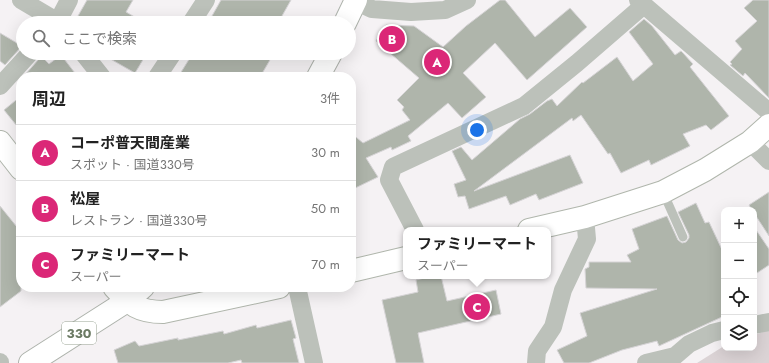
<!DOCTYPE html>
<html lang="ja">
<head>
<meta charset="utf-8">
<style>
	body { margin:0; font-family:Jost,"Noto Sans JP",sans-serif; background:#f6f6f6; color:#222 }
	.controls { position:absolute; right:12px; bottom:12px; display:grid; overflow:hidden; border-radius:8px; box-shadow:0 4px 16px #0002 }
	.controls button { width:36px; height:36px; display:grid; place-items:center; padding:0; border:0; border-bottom:1px solid #e0e0e0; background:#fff; color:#222; font:20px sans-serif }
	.you { position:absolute; left:477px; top:130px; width:14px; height:14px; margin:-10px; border:3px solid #fff; border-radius:50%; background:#1a73e8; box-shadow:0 0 0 6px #1a73e833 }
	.badge { display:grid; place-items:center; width:26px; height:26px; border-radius:50%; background:#db2777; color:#fff; font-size:13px; font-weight:700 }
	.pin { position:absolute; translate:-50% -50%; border:2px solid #fff; box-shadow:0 1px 4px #0006 }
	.popup { position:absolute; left:403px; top:227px; width:148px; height:52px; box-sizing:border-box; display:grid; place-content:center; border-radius:8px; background:#fff; filter:drop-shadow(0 1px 3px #0005); font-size:13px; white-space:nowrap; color:#767676 }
	.popup b { font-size:15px; color:#222 }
	.popup::after { content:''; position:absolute; left:50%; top:100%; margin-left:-8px; border:8px solid transparent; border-top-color:#fff }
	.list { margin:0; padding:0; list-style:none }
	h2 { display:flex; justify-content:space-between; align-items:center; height:52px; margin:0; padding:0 16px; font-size:17px }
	h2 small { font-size:13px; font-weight:400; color:#767676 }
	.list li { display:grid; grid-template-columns:26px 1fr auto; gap:12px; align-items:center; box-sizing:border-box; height:56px; padding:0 16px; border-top:1px solid #e0e0e0 }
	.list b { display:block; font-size:15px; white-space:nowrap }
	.list p { margin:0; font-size:13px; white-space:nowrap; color:#767676 }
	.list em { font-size:13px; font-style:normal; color:#767676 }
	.icon { flex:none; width:22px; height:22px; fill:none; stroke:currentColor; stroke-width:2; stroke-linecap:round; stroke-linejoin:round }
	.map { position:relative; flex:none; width:769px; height:363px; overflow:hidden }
	.search { position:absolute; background:#fff; box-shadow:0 4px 16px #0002; left:16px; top:16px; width:340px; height:44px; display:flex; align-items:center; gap:10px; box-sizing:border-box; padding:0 14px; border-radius:22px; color:#767676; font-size:15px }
	.panel { position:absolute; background:#fff; box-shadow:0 4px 16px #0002; left:16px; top:72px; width:340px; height:220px; border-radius:16px }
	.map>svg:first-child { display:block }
	.green { fill:#dbd3d5 }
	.building { fill:#afb5ab; stroke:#d6d4d6 }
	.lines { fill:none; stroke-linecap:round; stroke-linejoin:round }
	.secondary-casing { stroke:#b0b6ac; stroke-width:24 }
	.highway-casing { stroke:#aeb3ac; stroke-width:24 }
	.lane { stroke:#bcc1ba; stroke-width:9 }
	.street { stroke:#bcc1ba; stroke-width:18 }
	.secondary { stroke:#fff; stroke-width:22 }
	.highway { stroke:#fff; stroke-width:22 }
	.labels { text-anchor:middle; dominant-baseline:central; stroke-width:4; stroke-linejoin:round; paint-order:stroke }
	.shield { fill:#fff; stroke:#97a292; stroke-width:1 }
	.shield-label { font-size:13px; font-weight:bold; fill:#6b7a63 }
</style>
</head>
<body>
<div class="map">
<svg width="769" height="363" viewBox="0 0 769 363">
	<rect width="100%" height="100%" fill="#f5f2f4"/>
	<polygon class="green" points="769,330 769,363 697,363 724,346 724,348 754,348 754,335"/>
	<g class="building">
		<polygon points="87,0 133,0 126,12 145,23 74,23"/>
		<polygon points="221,0 291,0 278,23 208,23"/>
		<polygon points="500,0 505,0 535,37 570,8 587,27 527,80 495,43 463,73 486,97 462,118 448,103 408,136 411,141 392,150 391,147 366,158 378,177 351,190 351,133 363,143 410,120 402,110 404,107 397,100 419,78 376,41 386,25 414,26 443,47 466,26"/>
		<polygon points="753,0 769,0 769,98 745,73 743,76 730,65 732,64 730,62 742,49 735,41 757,21 744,8"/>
		<polygon points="644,19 652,26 675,55 681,51 683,53 693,64 690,67 729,116 711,130 706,125 683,134 690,146 651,165 649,160 621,173 610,153 608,154 581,115 573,121 572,118 474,191 570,155 583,183 539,200 536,194 510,205 506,196 469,209 465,196 458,197 454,184 466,180 452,151 461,147 472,160 520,119 530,114 547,101 552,99 557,106 582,82 583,83 617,57 633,81 653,64 629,32"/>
		<polygon points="0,33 22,46 5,65 0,61"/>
		<polygon points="100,53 147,53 135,73"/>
		<polygon points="193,53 274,53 260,77 178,77"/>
		<polygon points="40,55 49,64 61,55 78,77 26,77 24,76 38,60"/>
		<polygon points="21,96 21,131 4,110"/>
		<polygon points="769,192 769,236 754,213 754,210 752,210 749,205"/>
		<polygon points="696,203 705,223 709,222 724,254 724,316 659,346 657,341 622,350 589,363 564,363 557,350 587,336 580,313 657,289 586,288 585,269 589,267 589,262 631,262 627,255 639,249 632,229 667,216 678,240 682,243 686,242 689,238 689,235 678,212"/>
		<polygon points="0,206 21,232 21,291 0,307"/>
		<polygon points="754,227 769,249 769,265 754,275"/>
		<polygon points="433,276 441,276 447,301 496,290 501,314 418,333 424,363 396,363 382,300 418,292 416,280"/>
		<polygon points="291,320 296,338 293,339 299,363 242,363 241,360 228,363 118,363 114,350 135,341 139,346 178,338 178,340 223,331 224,334 256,325 257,328"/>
	</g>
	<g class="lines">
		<g class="secondary-casing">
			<g id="secondary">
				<polyline points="0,142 21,169"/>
				<polyline points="529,230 585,217 663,192 705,170 750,142 769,125"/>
				<polyline points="351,271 406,258"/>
				<path d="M114,287c16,18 25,25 49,25l116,-25"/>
			</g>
		</g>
		<g class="highway-casing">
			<g id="highway">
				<polyline points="345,23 356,0"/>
				<polyline points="318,77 331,53"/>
				<polyline points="30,363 127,301 143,287"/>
			</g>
		</g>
		<polyline class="lane" points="663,192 683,237"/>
		<g class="street">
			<polyline points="21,0 60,23"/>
			<polyline points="638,0 769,112"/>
			<polyline points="355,1 372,9 411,12 445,10 467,0"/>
			<polyline points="57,23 69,0"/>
			<polyline points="191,23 206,0"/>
			<polyline points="83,53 102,77"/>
			<polyline points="157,77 173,53"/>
			<polyline points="0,86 30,53"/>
			<polyline points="750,142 769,161"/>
			<polyline points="415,230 389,180 393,167 524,106 577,63 644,5"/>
			<polyline points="297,287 314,363"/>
			<polyline points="754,325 769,322"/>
			<polyline points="0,362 0,363"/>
			<polyline points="536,363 537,351 553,327 563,290 587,239 585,217"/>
			<polyline points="646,363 675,356 689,344 712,333 724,330"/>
		</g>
		<use href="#secondary" class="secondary"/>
		<use href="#highway" class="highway"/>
	</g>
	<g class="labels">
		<rect class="shield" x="62" y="322" width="34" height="22" rx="3"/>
		<g class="shield-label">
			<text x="79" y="333">330</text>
		</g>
	</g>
</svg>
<div class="controls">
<button>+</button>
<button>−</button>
<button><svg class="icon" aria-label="locate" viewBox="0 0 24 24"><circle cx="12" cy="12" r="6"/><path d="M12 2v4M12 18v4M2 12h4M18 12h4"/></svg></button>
<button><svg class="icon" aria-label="layers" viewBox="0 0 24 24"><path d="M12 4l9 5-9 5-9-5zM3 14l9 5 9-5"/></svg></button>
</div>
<div class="you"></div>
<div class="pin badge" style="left:437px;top:62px">A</div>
<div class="pin badge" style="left:392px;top:39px">B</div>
<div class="pin badge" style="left:477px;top:307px">C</div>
<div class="popup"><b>ファミリーマート</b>スーパー</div>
<div class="search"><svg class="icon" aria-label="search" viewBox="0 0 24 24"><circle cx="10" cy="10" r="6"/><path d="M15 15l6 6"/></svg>ここで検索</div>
<section class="panel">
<h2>周辺<small>3件</small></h2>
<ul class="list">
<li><span class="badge">A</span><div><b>コーポ普天間産業</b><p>スポット · 国道330号</p></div><em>30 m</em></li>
<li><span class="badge">B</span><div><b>松屋</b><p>レストラン · 国道330号</p></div><em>50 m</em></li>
<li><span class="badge">C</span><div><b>ファミリーマート</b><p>スーパー</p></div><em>70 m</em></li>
</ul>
</section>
</div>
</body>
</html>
